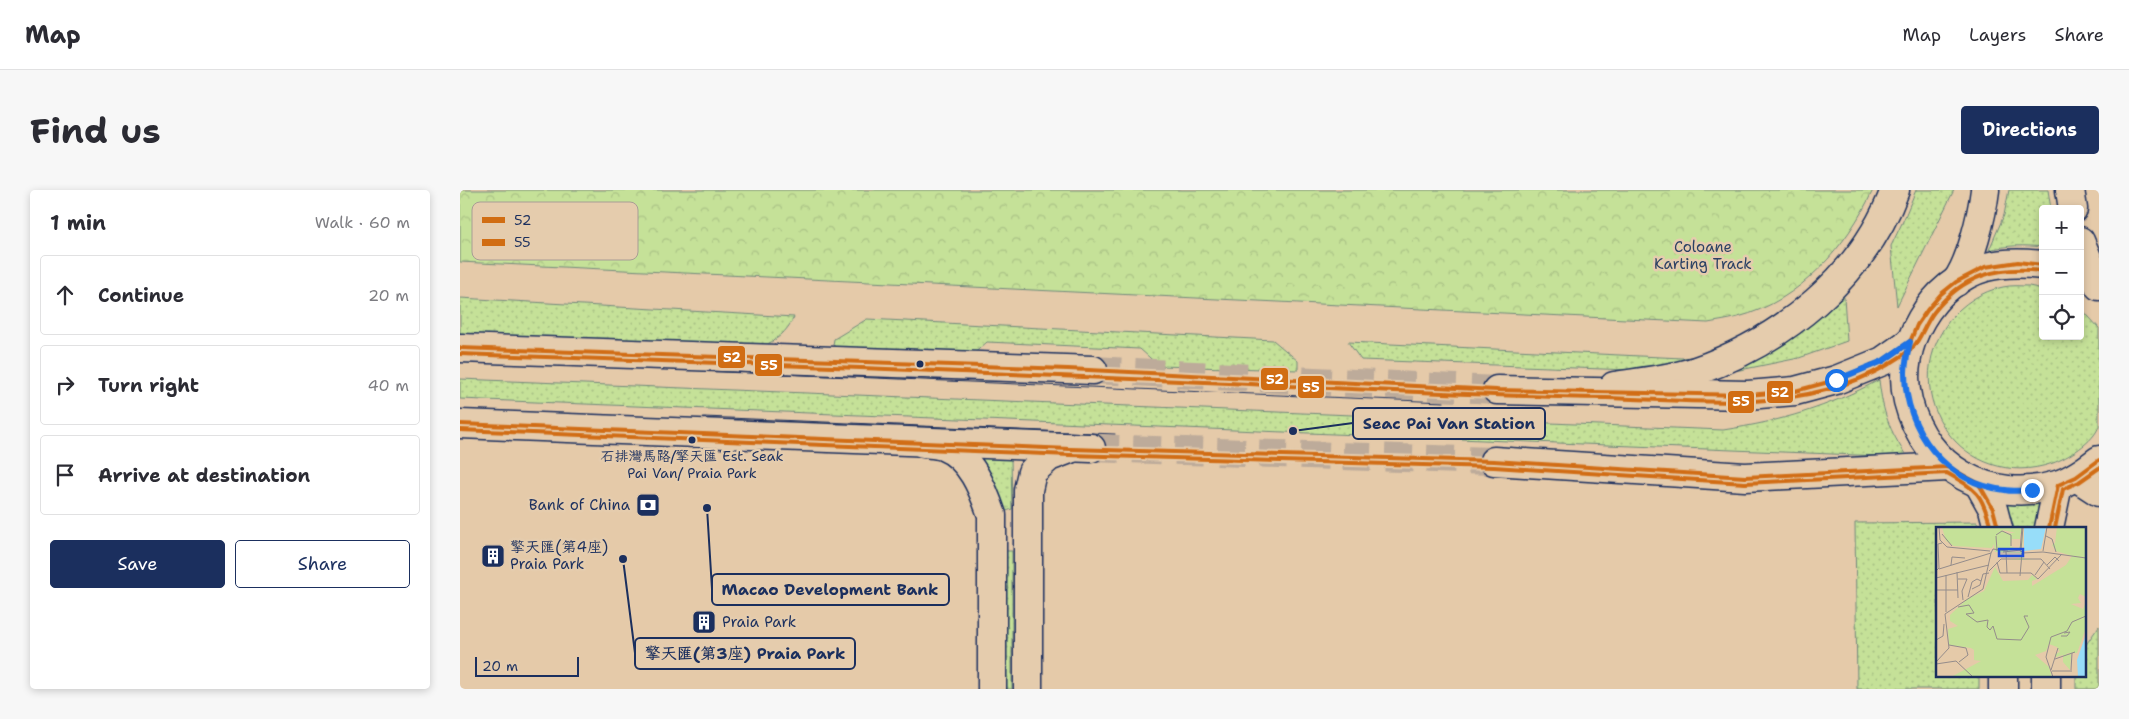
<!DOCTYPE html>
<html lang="en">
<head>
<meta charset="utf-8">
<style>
	body { margin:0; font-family:"Shantell Sans","LXGW WenKai TC",sans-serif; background:#f7f7f7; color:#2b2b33 }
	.controls { position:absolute; right:15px; top:15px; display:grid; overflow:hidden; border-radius:5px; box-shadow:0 2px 8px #0003 }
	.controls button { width:45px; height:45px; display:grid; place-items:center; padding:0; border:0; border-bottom:1px solid #e1e1e2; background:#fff; color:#2b2b33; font:25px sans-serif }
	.scale { position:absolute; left:15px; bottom:12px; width:104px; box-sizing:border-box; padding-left:5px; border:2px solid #1b2f5e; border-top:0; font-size:14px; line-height:18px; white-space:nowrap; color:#1b2f5e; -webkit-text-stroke:4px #e5ccad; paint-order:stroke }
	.stop { position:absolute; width:15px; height:15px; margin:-11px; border:4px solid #1a73e8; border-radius:50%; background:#fff }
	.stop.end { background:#1a73e8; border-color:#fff; box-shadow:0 1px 5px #0008 }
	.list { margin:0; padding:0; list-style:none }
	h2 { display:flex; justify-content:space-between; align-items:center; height:65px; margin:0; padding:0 20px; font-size:21px }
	h2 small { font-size:16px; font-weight:400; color:#7c7c81 }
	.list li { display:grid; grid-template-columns:32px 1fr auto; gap:15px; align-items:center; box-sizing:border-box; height:80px; margin:0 10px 10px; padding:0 10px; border:1px solid #e1e1e2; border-radius:5px }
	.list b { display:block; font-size:19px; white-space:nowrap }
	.list em { font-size:16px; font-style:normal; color:#7c7c81 }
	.actions { display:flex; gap:10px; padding:15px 20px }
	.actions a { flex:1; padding:11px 0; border:1px solid #1b2f5e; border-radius:5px; text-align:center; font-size:18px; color:#1b2f5e }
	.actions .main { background:#1b2f5e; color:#fff }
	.icon { flex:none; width:28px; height:28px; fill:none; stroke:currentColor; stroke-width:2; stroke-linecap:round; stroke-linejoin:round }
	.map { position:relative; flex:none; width:1639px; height:499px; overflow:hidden; border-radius:5px }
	header { display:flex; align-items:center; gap:30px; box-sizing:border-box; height:70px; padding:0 25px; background:#fff; border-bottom:1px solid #e1e1e2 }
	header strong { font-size:24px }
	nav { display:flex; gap:28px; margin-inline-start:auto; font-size:18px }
	.intro { display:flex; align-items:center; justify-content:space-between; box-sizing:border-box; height:120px; padding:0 30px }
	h1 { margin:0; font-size:35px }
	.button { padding:12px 22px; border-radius:5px; background:#1b2f5e; color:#fff; font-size:18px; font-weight:700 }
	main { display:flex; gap:30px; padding:0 30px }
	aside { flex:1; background:#fff; border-radius:5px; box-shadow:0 2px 8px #0003 }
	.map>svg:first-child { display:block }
	.grass { fill:url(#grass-dots); stroke:#70887b }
	.forest { fill:url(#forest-crowns); stroke:#70887b }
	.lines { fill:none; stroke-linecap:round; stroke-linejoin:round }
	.major-tunnel { stroke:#bdab9a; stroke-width:28; stroke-dasharray:28 14; stroke-linecap:butt }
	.minor-casing { stroke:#1b2f5e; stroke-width:31 }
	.major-casing { stroke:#1b2f5e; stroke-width:31 }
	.minor { stroke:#e5ccad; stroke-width:28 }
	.major { stroke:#e5ccad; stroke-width:28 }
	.tram { stroke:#1b2f5e; stroke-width:1 }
	.bus-1-casing { stroke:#e5ccad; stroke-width:8 }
	.bus-2-casing { stroke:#e5ccad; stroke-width:8 }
	.bus-1 { stroke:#d16d13; stroke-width:4 }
	.bus-2 { stroke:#d16d13; stroke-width:4 }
	.route { stroke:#1a73e8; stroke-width:6 }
	.bus-dot { fill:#1b2f5e; stroke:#e5ccad; stroke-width:2 }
	.labels { text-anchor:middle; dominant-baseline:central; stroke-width:5; stroke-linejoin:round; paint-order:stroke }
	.bus-label { font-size:14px; fill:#1b2f5e; stroke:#e5ccad }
	.park-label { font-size:15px; fill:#2c4164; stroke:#e5ccad }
	.poi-label { font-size:15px; fill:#1b2f5e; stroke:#e5ccad; text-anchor:start }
	.inset-road { fill:none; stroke:#948c8b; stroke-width:1 }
	.view { fill:#1d4ed8; fill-opacity:0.15; stroke:#1d4ed8; stroke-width:2.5 }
	.inset-edge { fill:none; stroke:#1b2f5e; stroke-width:2.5 }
	.key { fill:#e5ccad; stroke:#a89d95; stroke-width:1 }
	.key-label { font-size:14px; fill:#1b2f5e }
	.leader { fill:none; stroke:#1b2f5e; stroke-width:2 }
	.callout-dot { fill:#1b2f5e; stroke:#e5ccad; stroke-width:2 }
	.callout { fill:#e5ccad; stroke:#1b2f5e; stroke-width:2 }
	.callout-label { font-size:16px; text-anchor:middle; font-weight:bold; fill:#1b2f5e }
	.line-badge { stroke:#e5ccad; stroke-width:2 }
	.badge-label { font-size:14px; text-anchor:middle; font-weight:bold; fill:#fff }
</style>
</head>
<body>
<header>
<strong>Map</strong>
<nav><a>Map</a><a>Layers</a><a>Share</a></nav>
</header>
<div class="intro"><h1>Find us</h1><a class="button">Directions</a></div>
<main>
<aside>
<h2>1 min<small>Walk · 60 m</small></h2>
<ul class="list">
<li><svg class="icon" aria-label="ahead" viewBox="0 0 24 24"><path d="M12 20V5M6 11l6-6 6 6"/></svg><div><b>Continue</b></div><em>20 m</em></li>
<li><svg class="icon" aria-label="right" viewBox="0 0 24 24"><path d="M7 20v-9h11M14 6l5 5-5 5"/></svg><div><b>Turn right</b></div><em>40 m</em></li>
<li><svg class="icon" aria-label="arrive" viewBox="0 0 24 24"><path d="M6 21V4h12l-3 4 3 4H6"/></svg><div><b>Arrive at destination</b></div></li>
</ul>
<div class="actions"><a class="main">Save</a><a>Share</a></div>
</aside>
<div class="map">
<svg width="1639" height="499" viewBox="0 0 1639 499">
	<defs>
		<pattern id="grass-dots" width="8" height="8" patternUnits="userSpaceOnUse" patternTransform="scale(1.25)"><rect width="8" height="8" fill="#c5e198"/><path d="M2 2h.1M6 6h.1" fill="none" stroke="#a9c185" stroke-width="1.8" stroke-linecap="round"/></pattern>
		<pattern id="forest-crowns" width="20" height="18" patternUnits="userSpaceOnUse" patternTransform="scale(1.25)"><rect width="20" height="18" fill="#c5e198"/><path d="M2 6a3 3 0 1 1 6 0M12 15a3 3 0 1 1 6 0" fill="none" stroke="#a9c185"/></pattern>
	</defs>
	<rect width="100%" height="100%" fill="#e5caa9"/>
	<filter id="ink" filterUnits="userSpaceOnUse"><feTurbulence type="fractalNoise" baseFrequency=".02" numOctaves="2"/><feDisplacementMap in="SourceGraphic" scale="10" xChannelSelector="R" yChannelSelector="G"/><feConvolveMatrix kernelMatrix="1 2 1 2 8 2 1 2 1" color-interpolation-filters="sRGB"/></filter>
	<g filter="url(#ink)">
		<g class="grass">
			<polygon points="1456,0 1494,0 1437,116 1431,56 1444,29"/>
			<path d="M1549,0h39l3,19h-8v38c-19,-2 -36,-2 -54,3l15,-35z"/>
			<path d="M1569,96l14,3v47h37v-29l19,21c0,25 0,50 0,76 0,6 0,16 0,22 -5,16 -32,32 -46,37 -88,31 -160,-68 -104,-142 13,-17 33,-30 54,-34 8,-2 18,-1 26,-1z"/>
			<polygon points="1384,107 1387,151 1339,168 1280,180 1223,182 901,170 888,152 1222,168 1270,162 1370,117"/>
			<path d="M0,108l334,19c-8,16 -17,23 -33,30l-301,-11z"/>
			<polygon points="407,129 813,150 838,171 838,180 699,176 680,159 527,152 512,165 379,159 373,155 374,149"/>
			<path d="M0,189l1263,51c60,-9 103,-22 156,-50 4,34 10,49 28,77l-1447,-58z"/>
			<polygon points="510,267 551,269 552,319 541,323"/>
			<polygon points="1585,309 1575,338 1554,338 1549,323 1540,310"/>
			<polygon points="1517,332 1518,338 1478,338 1478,485 1519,485 1519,499 1397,499 1395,333"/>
			<rect x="542" y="361" width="10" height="138"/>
			<polygon points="1639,436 1639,499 1616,499 1616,485 1625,485 1625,456"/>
		</g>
		<path class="forest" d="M0,0h1413c-26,56 -73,111 -135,127 -10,3 -20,4 -30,6l-1248,-61z"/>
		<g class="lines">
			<g class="major-tunnel">
				<polyline points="633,180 1037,200"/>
				<polyline points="631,258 1034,271"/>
			</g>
			<g class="minor-casing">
				<g id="minor">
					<path d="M1154,196c25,-4 59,-7 82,-15 86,-30 167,-94 199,-181"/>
					<path d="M463,253c7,1 14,1 20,3 28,11 40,43 49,69v174"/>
					<polyline points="1519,294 1533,319 1538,338"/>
					<polyline points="1589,338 1598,295"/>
					<polyline points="1586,485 1586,499"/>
					<polyline points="568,499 568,300 572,282 589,267 610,259"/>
					<polyline points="1543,499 1543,485"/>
				</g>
			</g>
			<g class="major-casing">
				<g id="major">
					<polyline points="1610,0 1613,19"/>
					<polyline points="1620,51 1639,96"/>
					<path d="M1583,75c-19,-2 -38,-3 -57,2 -54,15 -92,79 -78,134 17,68 82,104 149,84 16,-5 29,-15 42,-25"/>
					<path d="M1496,92c15,-20 26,-67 29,-92"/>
					<polyline points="0,158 633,180"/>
					<polyline points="1037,200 1288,205 1335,201 1376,190 1423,171 1450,152"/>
					<polyline points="0,234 631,258"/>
					<polyline points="1034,271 1285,287 1488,277"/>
					<polyline points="1616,287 1639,302"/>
				</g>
			</g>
			<use href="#minor" class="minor"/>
			<use href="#major" class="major"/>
			<g class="tram">
				<polyline points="249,181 984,212"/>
				<polyline points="244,227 655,244"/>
			</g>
			<g class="bus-1-casing">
				<g id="bus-1">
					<polyline points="0,158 608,179 1037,200 1288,205 1335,201 1376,190 1423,171 1450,152 1457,135 1468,119 1481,104 1496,92 1525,77 1558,72 1583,75"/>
					<polyline points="0,234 610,259 1034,271 1285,287 1488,277 1519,294 1533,319 1538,338"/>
					<polyline points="1589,338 1598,295 1616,287 1639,270"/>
				</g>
			</g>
			<g class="bus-2-casing">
				<g id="bus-2">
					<path d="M0,164c256,9 513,17 769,29 126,6 251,13 377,15 48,1 98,6 147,3 50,-3 105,-15 147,-44 4,-3 10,-6 13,-10 7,-7 13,-25 21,-35 29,-37 63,-46 108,-41"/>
					<path d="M0,240l610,25 424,12 251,16 202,-10c30,17 35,20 44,55"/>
					<polyline points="1595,338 1603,299 1619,292 1639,278"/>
				</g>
			</g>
			<use href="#bus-1" class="bus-1"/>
			<use href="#bus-2" class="bus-2"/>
		</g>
	</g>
	<g class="lines" filter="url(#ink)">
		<path class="route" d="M1376,190l47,-19 27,-19c-2,10 -5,21 -5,31 0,57 41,111 100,117 9,2 18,0 27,0"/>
	</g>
	<defs>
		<g id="bank-square" transform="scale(1.25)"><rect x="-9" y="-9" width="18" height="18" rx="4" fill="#1b2f5e" stroke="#e5ccad"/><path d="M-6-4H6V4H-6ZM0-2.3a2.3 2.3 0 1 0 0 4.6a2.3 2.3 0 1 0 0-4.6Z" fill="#fff"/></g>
		<g id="building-square" transform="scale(1.25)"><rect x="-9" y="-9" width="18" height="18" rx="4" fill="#1b2f5e" stroke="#e5ccad"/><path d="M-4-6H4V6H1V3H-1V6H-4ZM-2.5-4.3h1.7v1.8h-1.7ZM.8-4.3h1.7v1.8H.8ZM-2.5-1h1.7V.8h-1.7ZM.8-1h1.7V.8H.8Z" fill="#fff"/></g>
	</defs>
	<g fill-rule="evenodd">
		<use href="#bank-square" x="188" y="315"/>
		<use href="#building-square" x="33" y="366"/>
		<use href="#building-square" x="244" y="432"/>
	</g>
	<g class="bus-dot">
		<circle cx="460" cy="174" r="4.5"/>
		<circle cx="232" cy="250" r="4.5"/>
	</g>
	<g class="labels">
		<g class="bus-label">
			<text x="232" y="266">石排灣馬路/擎天匯 Est. Seak<tspan x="232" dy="17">Pai Van/ Praia Park</tspan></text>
		</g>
		<g class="park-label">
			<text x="1243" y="57">Coloane<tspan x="1243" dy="17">Karting Track</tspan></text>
		</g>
		<g class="poi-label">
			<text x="170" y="315" text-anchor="end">Bank of China</text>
			<text x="50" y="357">擎天匯(第4座)<tspan x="50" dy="17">Praia Park</tspan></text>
			<text x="262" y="432">Praia Park</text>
		</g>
	</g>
	<g transform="translate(1476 337)">
		<rect width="150" height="150" fill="#e5caa9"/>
		<path d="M6,0h80v6l1,-6 -1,28 2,4 10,1h-26l11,-1 2,-6 -26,-1 -1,-8 -2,4 -38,-2 -8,-5zM66,3l20,4 -1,14 -1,4h-9l-1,-2 9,1 2,-6 -4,5 -19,-2 1,-14h6z" fill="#c5e198" fill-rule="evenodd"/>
		<path d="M121,0h29v70l-6,-3 -2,4 3,5 -10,1 12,5 3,-7v26l-9,25h-12l6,1 -1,16 -7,-8v-7l-7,2 -1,-3 5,-2 -3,-5 -8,-3 -3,7 -11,4 14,12 3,10h-101l30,-16 -7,-1v-10l-3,-2 -22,-3 -1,-16 10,-3 -8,-5v-6l17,-16 17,-8 11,-24 8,14 25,-1 4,-5 5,4 -5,2v5l34,-21 6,-9 -16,-5 -4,-6 3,-2zM61,1l11,6 12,-3v8h-8l-2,7 9,4h-21l-1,-17 -4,1 -1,11v-12l2,-4 3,3z" fill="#c5e198"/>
		<path d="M88,0h22l-5,22 -17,2zM150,107v43h-8l-1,-17z" fill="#97ddf9"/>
		<path class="inset-road" d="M3,0l1,13 7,7 43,4M86,0l-2,24 3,1M6,7l10,12M60,8l6,-4 9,4v11M60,9l1,15M110,9l6,3 4,13M107,24l4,-24M67,25l18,-2 2,-23M70,25l1,21M55,26l2,-4 15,2M86,26l21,-1 43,6M61,35l3,11h31l7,6 24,-25M15,38l1,-8 13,1M111,38l8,-8 4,4M3,42l52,-16M0,44l3,-3 -1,-24 4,-1M53,44l12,-12h40l9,10M21,45l1,26M99,48l9,-13M84,49l2,-23M0,51l53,-13M22,52h9l-5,12 1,9M36,62l8,-4 3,-11 6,-1M0,63h22M32,70l4,-15 5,-3 4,2M22,80l11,-2 5,8 -8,1 11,8 11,-2 -1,7 3,3 3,-4 4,13 24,1 8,-13 -5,-11h4M10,85v-37M125,109h6l3,-4 -6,1M0,113l7,-4 1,-12M13,118l17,3 2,7 -9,7M119,132l20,-7M0,135l13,-14 -4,-34 38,-25 8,-36M0,137l20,-3 17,16M115,143l7,-22M135,143l1,-17M116,144h20M117,150l-7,-20 5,-20 16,-6 5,-9 14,-6"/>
		<path class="view" d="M63,22h24v7h-24z"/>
		<rect width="150" height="150" class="inset-edge"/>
	</g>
	<rect x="12" y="12" width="166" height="58" rx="8" class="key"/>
	<rect x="22" y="27" width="23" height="6" fill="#d16d13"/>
	<rect x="22" y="49" width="23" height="7" fill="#d16d13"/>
	<g class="key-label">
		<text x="54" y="35">52</text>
		<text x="54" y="57">55</text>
	</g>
	<path class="leader" d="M833 241L893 233M247 318L252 399M163 369L175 463"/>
	<g class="callout-dot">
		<circle cx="833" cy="241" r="5"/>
		<circle cx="247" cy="318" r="5"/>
		<circle cx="163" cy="369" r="5"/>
	</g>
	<g class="callout">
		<rect x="893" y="218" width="192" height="31" rx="5"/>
		<rect x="252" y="384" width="237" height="31" rx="5"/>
		<rect x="175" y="448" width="220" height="31" rx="5"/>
	</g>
	<g class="callout-label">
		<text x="989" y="239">Seac Pai Van Station</text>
		<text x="370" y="405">Macao Development Bank</text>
		<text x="285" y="469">擎天匯(第3座) Praia Park</text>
	</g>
	<g class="line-badge">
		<rect x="257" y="155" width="29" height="24" rx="5" fill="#d16d13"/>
		<rect x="294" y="163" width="29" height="24" rx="5" fill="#d16d13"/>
		<rect x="800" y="177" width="29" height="24" rx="5" fill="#d16d13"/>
		<rect x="837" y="185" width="28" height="24" rx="5" fill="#d16d13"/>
		<rect x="1306" y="190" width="28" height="24" rx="5" fill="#d16d13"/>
		<rect x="1267" y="200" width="28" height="24" rx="5" fill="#d16d13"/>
	</g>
	<g class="badge-label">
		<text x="272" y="172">52</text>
		<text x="309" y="180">55</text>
		<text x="815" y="194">52</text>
		<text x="851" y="202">55</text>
		<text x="1320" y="207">52</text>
		<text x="1281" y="216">55</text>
	</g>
</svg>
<div class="controls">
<button>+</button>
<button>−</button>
<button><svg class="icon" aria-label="locate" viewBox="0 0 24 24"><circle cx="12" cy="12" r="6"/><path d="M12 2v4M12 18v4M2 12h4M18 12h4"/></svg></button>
</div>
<div class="scale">20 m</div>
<div class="stop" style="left:1376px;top:190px"></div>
<div class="stop end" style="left:1572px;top:300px"></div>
</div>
</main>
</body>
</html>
